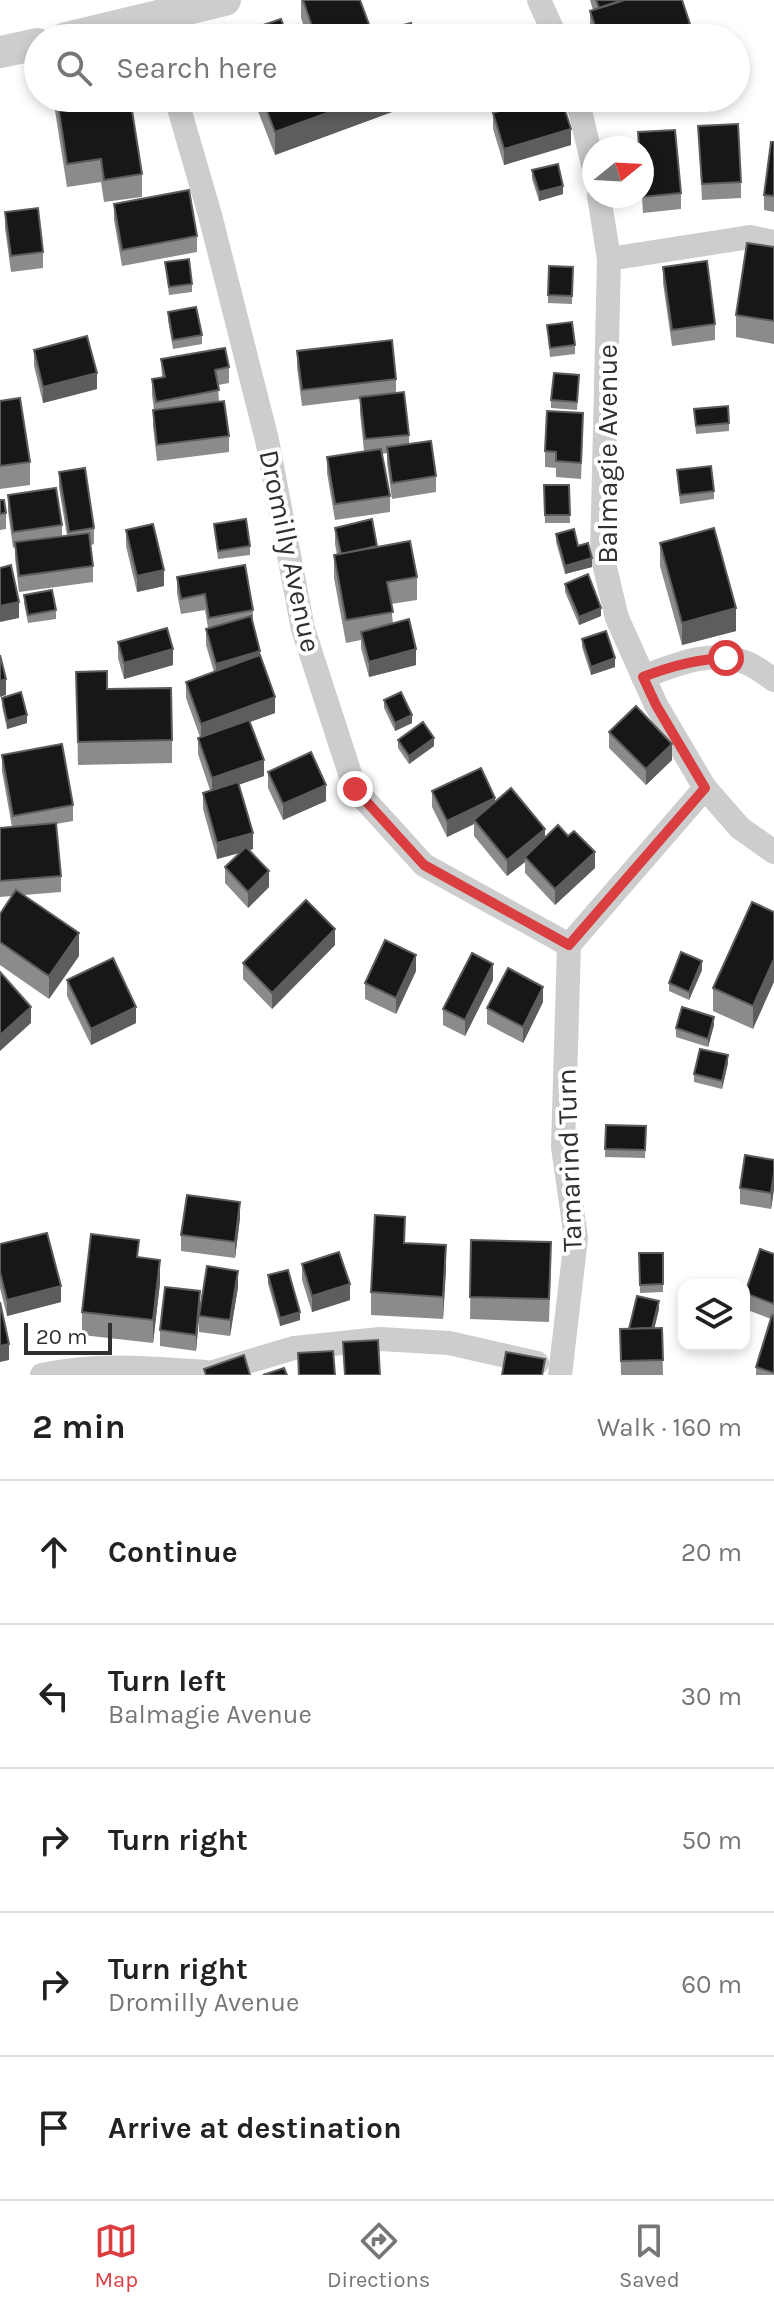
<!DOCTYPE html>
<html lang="en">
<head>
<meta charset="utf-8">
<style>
	body { margin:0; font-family:Karla,sans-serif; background:#f6f6f6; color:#222 }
	.controls { position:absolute; right:24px; bottom:24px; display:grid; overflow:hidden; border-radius:16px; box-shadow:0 4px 12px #0003 }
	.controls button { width:72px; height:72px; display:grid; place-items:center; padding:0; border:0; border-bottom:2px solid #e0e0e0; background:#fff; color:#222; font:40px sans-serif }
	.compass { position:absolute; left:582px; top:136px; width:72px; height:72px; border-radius:50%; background:#fff; box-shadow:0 4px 12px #0003; rotate:72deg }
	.scale { position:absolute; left:24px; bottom:20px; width:88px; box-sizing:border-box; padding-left:8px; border:4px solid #303030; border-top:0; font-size:22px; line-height:28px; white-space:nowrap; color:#303030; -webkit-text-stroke:6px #fff; paint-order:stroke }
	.stop { position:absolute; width:24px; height:24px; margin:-18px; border:6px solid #db3e41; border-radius:50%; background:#fff }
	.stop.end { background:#db3e41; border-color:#fff; box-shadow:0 2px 8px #0008 }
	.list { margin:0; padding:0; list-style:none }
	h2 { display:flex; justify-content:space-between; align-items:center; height:104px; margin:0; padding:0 32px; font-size:34px }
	h2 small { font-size:26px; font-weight:400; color:#767676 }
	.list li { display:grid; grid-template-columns:52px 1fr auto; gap:24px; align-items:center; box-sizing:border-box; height:144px; padding:0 32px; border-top:2px solid #e0e0e0 }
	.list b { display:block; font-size:30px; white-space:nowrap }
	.list p { margin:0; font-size:26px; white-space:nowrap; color:#767676 }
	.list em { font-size:26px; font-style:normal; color:#767676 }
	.icon { flex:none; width:44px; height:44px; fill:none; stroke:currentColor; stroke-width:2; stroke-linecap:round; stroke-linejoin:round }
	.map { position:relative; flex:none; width:774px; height:1375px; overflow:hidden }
	.search { position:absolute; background:#fff; box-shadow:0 4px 12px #0003; left:24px; right:24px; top:24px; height:88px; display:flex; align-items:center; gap:20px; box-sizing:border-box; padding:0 28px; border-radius:44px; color:#767676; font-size:30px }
	.sheet { height:824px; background:#fff }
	nav { display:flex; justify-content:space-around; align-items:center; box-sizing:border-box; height:112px; border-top:2px solid #e0e0e0; background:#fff; font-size:22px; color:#767676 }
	nav a { display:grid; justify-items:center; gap:4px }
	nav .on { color:#db3e41 }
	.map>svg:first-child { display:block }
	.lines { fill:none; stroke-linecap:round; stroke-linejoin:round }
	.minor { stroke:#cdcdcd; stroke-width:24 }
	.tertiary { stroke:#cdcdcd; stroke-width:32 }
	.wall { fill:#8b8b8b }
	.shaded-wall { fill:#5d5d5d }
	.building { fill:#171717; stroke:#5d5d5d; stroke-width:2 }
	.route { stroke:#db3e41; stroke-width:10 }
	.labels { text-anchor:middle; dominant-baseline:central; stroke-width:8; stroke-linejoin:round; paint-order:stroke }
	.street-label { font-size:28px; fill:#303030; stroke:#fff }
</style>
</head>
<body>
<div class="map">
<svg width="774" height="1375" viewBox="0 0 774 1375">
	<rect width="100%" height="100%" fill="#fff"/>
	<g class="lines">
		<g class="minor">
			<polyline points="539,0 556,38"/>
			<polyline points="176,98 210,215 267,440 303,629 355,789 424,865 569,945"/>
			<polyline points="577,98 594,169"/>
			<polyline points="599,196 609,259 602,555 617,618 656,705 705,788 740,828 774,852"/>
			<polyline points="609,259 750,237 774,242"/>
			<path d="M643,677c31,-12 71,-29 104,-14 10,4 18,11 27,17"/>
			<polyline points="569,945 705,788"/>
			<path d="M42,1375c57,-12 106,-7 164,-3"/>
			<polyline points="203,1375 294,1348 380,1339 449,1343 537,1363"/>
			<polyline points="560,1375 576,1238 563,1147 569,945"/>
		</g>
		<g class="tertiary">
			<polyline points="66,38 225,0"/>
			<polyline points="0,52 38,44"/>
		</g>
	</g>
	<g class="wall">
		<polygon points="301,0 360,0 374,38 308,38 301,18"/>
		<polygon points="590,0 682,0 690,38 592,38 590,34 590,11 593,10"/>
		<polygon points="53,98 130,98 142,174 142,197 104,202 101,182 67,187"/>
		<polygon points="256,98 392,98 392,112 275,155 256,106"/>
		<polygon points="493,113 571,145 504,165 493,129"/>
		<polygon points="698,126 741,182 741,198 702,200"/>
		<polygon points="638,132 681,193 681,209 643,213 642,196 642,148 638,148"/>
		<polygon points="774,142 774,212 764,210 764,195"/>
		<polygon points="532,170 563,194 539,201 532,179"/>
		<polygon points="114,204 197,236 197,252 122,266 114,220"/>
		<polygon points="5,212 43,252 43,268 11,272 5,228"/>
		<polygon points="774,247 774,344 736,337 736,315"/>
		<polygon points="165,262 192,284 192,292 169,295"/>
		<polygon points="573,267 572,304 548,303 548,295"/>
		<polygon points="663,267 715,324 715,340 672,346 663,283"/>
		<polygon points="168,312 202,335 202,344 173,349 168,320"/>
		<polygon points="547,325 575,345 575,354 550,357"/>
		<polygon points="34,350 97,389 43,403 34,366"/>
		<polygon points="297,351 396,379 396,393 409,435 409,444 436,476 436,492 392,499 387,463 387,453 382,454 390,496 390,512 335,520 327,473 327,457 364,451 360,413 360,399 302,406 297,367"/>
		<polygon points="161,359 229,367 229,383 218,385 219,402 229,436 229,452 157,461 153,426 153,410 154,410 152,395 152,379 162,378"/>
		<polygon points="579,375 577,410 551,408 551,400"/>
		<polygon points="0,401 30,462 30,485 0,489"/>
		<polygon points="694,409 729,423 729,431 696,434"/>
		<polygon points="583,429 581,479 556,477 556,468 545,467 545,451"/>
		<polygon points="677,470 714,491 714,499 680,504"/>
		<polygon points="59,472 94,528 94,544 91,545 93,566 93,582 19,592 15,558 15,547 13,548 8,511 8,495 62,525 62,536 67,536 59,488"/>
		<polygon points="544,485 569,485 570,523 545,523"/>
		<polygon points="0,500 6,513 6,529 0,530"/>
		<polygon points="214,524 250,546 250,555 218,559"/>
		<polygon points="335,528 377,547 417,577 417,600 391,604 393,624 416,665 369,677 361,648 361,640 346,643 334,578 334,555 337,555 335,544"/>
		<polygon points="126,530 164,586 137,592 126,546"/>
		<polygon points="556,534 578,546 592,567 565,574 556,542"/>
		<polygon points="660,543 736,631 682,645 660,566"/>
		<polygon points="177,577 253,610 253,624 275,713 250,722 264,776 238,785 253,849 249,850 269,887 248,908 225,883 225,867 240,853 217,859 203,809 203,793 210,790 198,754 198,738 200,737 186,698 186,682 214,672 206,645 206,629 208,628 205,610 181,614 177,593"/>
		<polygon points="565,584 601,616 579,625 565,592"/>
		<polygon points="24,595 56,610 56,619 28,623 24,603"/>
		<polygon points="582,639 615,667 591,675 582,647"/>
		<polygon points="118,642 173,665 124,679 118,658"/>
		<polygon points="76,672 107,689 172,740 172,763 78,765"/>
		<polygon points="2,698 27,723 7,729 2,706"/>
		<polygon points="384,700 412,723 395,731 384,708"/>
		<polygon points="609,732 672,760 646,785 609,748"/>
		<polygon points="398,740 434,746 409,764 398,748"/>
		<polygon points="2,755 73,805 73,821 56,824 61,876 61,892 24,895 79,956 49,999 0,965 0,914 12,896 0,897 0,828 12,827 2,771"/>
		<polygon points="268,772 326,801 283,820 268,788"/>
		<polygon points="432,791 495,801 545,837 595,868 555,905 525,873 525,862 507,876 474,836 474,824 447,837 432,807"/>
		<polygon points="774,912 753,1029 713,1011 713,988"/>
		<polygon points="335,945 272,1009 243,979 243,963"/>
		<polygon points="702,970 689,1000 669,991 669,983"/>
		<polygon points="416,971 396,1014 365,999 365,983"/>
		<polygon points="67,980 136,1023 91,1045 67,996"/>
		<polygon points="493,980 465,1036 443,1025 443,1009"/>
		<polygon points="543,1002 523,1043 487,1024 487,1008"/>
		<polygon points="714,1025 708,1047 676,1037 676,1028"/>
		<polygon points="728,1063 722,1089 694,1082 694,1074"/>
		<polygon points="606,1125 646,1126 645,1158 605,1157"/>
		<polygon points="774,1160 774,1189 771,1209 740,1204 740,1188"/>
		<polygon points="240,1218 235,1258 181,1251 181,1235"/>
		<polygon points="471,1240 551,1265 549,1322 470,1319"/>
		<polygon points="405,1243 446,1268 443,1319 371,1315 371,1292"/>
		<polygon points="0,1244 61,1302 7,1316 0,1288"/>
		<polygon points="639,1253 663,1253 663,1292 640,1293"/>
		<polygon points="774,1254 774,1375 756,1375 756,1367 771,1319 745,1309 745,1293"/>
		<polygon points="139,1257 160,1283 153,1343 82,1335 82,1312"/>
		<polygon points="302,1264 350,1300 312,1312 302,1280"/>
		<polygon points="268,1275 300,1320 280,1326 268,1284"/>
		<polygon points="238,1287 230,1336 199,1332 199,1317 196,1351 160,1346 160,1330"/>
		<polygon points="659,1309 654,1328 662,1328 663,1375 621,1375 620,1329 629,1329"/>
	</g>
	<g class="shaded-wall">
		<polygon points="690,24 690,38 647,38"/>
		<polygon points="368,98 392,98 392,112 275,155 275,132"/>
		<polygon points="396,98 421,98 396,105"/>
		<polygon points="658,98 672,98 658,103"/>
		<polygon points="571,129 571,145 504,165 504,149"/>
		<polygon points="563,186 563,194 539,201 539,192"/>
		<polygon points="97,373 97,389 43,403 43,387"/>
		<polygon points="592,558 592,567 565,574 565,566"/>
		<polygon points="164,570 164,586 137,592 137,576"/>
		<polygon points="19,602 19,618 0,622 0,606"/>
		<polygon points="601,608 601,616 579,625 579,617"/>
		<polygon points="736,608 736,631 682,645 682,623"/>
		<polygon points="173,649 173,665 124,679 124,663"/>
		<polygon points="416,649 416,665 369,677 369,662"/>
		<polygon points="260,651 260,667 216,680 216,664"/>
		<polygon points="615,658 615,667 591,675 591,667"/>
		<polygon points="6,679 6,695 0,697 0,681"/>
		<polygon points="275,697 275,713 201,739 201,724"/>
		<polygon points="27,715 27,723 7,729 7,721"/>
		<polygon points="412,715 412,723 395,731 395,723"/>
		<polygon points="434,738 434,746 409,764 409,756"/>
		<polygon points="672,744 672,760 646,785 646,769"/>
		<polygon points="264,760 264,776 212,794 212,778"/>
		<polygon points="326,785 326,801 283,820 283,804"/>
		<polygon points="495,798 495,814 474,820 474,824 447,837 447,821"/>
		<polygon points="545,829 545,845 525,857 525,862 507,876 507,860"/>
		<polygon points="253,833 253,849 217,859 217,843"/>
		<polygon points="595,852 595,868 555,905 555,889"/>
		<polygon points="269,871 269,887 248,908 248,892"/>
		<polygon points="335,929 335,945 272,1009 272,993"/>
		<polygon points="79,933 79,956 49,999 49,976"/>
		<polygon points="416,955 416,971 396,1014 396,998"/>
		<polygon points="774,959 774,982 753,1029 753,1006"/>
		<polygon points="702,961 702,970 689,1000 689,992"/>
		<polygon points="493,964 493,980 465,1036 465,1020"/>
		<polygon points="543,987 543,1002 523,1043 523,1027"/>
		<polygon points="31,1007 31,1023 0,1051 0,1035"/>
		<polygon points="136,1007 136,1023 91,1045 91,1029"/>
		<polygon points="714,1017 714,1025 708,1047 708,1039"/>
		<polygon points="728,1055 728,1063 722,1089 722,1081"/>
		<polygon points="774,1173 774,1189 771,1209 771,1193"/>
		<polygon points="240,1202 240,1218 235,1258 235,1242"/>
		<polygon points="446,1245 446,1268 443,1319 443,1297"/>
		<polygon points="160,1260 160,1283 153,1343 153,1320"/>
		<polygon points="238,1271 238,1287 230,1336 230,1320"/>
		<polygon points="350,1284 350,1300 312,1312 312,1296"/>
		<polygon points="61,1286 61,1302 7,1316 7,1300"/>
		<polygon points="200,1291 200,1307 196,1351 196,1335"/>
		<polygon points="659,1301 659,1309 651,1343 651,1335"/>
		<polygon points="300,1312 300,1320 280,1326 280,1318"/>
		<polygon points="9,1344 9,1360 0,1362 0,1346"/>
	</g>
	<g class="building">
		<polygon points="303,0 360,0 374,38 316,38"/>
		<polygon points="596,0 622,0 599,8"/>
		<polygon points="625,0 682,0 690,24 647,38 599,38 590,11"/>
		<polygon points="281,19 288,38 224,38"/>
		<polygon points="411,23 415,38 383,38 381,31"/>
		<polygon points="57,98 130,98 142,174 104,180 101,159 67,164"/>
		<polygon points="262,98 368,98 275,132"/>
		<polygon points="541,98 561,98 571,129 504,149 493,113"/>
		<polygon points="738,124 741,182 702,184 698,126"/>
		<polygon points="675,130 681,193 643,197 642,148 639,148 638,132"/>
		<polygon points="771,142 774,142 774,196 764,195"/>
		<polygon points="558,164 563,186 539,192 532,170"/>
		<polygon points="189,190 197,236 122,250 114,204"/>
		<polygon points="38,208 43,252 11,256 5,212"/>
		<polygon points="747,243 774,247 774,321 736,315"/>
		<polygon points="189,259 192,284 169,287 165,262"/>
		<polygon points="707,261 715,324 672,330 663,267"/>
		<polygon points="549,266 573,267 572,296 548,295"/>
		<polygon points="196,307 202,335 173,340 168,312"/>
		<polygon points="572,322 575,345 550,348 547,325"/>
		<polygon points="87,336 97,373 43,387 34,350"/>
		<polygon points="392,340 396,379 302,390 297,351"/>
		<polygon points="225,348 229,367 215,370 219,390 156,402 152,379 165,377 161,359"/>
		<polygon points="554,373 579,375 577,402 551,400"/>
		<polygon points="404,392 409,435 365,439 360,397"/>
		<polygon points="20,398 30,462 0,466 0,401"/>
		<polygon points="224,401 229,436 157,445 153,410"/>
		<polygon points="728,406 729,423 696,426 694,409"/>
		<polygon points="547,411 583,413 581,463 556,461 556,452 545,451"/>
		<polygon points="431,441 436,476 392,483 387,447"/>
		<polygon points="381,449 390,496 335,504 327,457"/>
		<polygon points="711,466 714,491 680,495 677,470"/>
		<polygon points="85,468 94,528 69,532 59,472"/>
		<polygon points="544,485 569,485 570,515 545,515"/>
		<polygon points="56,488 62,525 13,532 8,495"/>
		<polygon points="0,500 4,500 6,513 0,514"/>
		<polygon points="246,519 250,546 218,551 214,524"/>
		<polygon points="372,519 377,546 341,554 335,528"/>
		<polygon points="153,524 164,570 137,576 126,530"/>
		<polygon points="714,528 736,608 682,623 660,543"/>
		<polygon points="574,529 578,546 588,543 592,558 565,566 556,534"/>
		<polygon points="89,533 93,566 19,576 15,542"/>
		<polygon points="410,541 417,577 387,582 393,612 346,620 334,555"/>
		<polygon points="11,565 19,602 0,606 0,568"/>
		<polygon points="245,565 253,610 209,618 205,594 181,599 177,577"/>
		<polygon points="588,574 601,608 579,617 565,584"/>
		<polygon points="52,590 56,610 28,615 24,595"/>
		<polygon points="251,616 260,651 216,664 206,629"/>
		<polygon points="409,619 416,649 369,662 361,632"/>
		<polygon points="167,628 173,649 124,663 118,642"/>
		<polygon points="606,631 615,658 591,667 582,639"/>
		<polygon points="0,655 6,679 0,681"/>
		<polygon points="260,655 275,697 201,724 186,682"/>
		<polygon points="107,671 107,689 171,688 172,740 78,742 76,672"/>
		<polygon points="21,692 27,715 7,721 2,698"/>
		<polygon points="401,692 412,715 395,723 384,700"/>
		<polygon points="636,706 672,744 646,769 609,732"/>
		<polygon points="249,720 264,760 212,778 198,738"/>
		<polygon points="423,722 434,738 409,756 398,740"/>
		<polygon points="62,744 73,805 13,816 2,755"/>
		<polygon points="311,752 326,785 283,804 268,772"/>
		<polygon points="481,768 495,798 447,821 432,791"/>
		<polygon points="238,782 253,833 217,843 203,793"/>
		<polygon points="511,788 545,829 507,860 474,820"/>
		<polygon points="56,823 61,876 0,881 0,828"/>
		<polygon points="558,825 568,836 574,831 595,852 555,889 525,857"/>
		<polygon points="246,847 269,871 248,892 225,867"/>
		<polygon points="16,890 79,933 49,976 0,942 0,914"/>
		<polygon points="306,900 335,929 272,993 243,963"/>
		<polygon points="752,902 774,912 774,959 753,1006 713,988"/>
		<polygon points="385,940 416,955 396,998 365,983"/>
		<polygon points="681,952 702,961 689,992 669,983"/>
		<polygon points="472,953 493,964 465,1020 443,1009"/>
		<polygon points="113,958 136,1007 91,1029 67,980"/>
		<polygon points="508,968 543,987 523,1027 487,1008"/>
		<polygon points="0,972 31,1007 0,1035"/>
		<polygon points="682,1007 714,1017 708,1039 676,1028"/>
		<polygon points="700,1049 728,1055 722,1081 694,1074"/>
		<polygon points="606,1125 646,1126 645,1150 605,1149"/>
		<polygon points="745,1155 774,1160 774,1173 771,1193 740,1188"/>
		<polygon points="187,1195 240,1202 235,1242 181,1235"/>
		<polygon points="375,1215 405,1217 404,1243 446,1245 443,1297 371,1292"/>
		<polygon points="47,1233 61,1286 7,1300 0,1272 0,1244"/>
		<polygon points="91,1234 139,1240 137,1257 160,1260 153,1320 82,1312"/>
		<polygon points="471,1240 551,1242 549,1299 470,1297"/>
		<polygon points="760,1249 774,1254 774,1304 745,1293"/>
		<polygon points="339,1252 350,1284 312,1296 302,1264"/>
		<polygon points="639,1253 663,1253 663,1284 640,1285"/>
		<polygon points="207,1266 238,1271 230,1320 199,1316"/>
		<polygon points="288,1270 300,1312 280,1318 268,1275"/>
		<polygon points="165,1287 200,1291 196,1335 160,1330"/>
		<polygon points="637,1296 659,1301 652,1328 629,1329"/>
		<polygon points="0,1302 9,1344 0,1346"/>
		<polygon points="772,1315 774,1316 774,1373 756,1367"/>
		<polygon points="662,1328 663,1360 621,1361 620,1329"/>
		<polygon points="378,1340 380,1375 345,1375 343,1342"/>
		<polygon points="333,1351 335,1375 299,1375 298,1353"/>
		<polygon points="506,1352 545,1359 542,1375 502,1375"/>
		<polygon points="244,1355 250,1375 206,1375 204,1369"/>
		<polygon points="284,1368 287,1375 263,1375"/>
	</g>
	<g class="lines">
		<path class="route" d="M355,789l69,76 145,80 136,-157 -49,-83 -13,-28c28,-11 53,-18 83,-19"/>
	</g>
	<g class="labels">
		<g class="street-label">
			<text transform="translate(607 454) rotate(-90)">Balmagie Avenue</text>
			<text transform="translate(290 551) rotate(78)">Dromilly Avenue</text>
			<text transform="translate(569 1160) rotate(-92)">Tamarind Turn</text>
		</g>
	</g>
</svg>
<div class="controls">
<button><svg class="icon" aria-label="layers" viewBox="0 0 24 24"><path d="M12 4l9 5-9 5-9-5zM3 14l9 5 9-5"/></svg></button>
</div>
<svg class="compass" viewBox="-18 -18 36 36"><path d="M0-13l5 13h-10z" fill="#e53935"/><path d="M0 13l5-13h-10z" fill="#767676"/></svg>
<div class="scale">20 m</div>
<div class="stop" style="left:726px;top:658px"></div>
<div class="stop end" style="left:355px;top:789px"></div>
<div class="search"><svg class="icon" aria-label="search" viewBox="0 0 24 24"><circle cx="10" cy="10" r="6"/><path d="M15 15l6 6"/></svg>Search here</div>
</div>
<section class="sheet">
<h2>2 min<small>Walk · 160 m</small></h2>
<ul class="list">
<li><svg class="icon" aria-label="ahead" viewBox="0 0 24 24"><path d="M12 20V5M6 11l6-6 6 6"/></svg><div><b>Continue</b></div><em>20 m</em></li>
<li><svg class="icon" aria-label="left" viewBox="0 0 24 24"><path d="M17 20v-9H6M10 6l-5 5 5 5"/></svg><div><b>Turn left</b><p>Balmagie Avenue</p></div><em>30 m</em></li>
<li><svg class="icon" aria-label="right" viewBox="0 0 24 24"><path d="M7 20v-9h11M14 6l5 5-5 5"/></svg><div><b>Turn right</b></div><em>50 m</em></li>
<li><svg class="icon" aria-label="right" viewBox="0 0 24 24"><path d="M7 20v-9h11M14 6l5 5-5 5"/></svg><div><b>Turn right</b><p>Dromilly Avenue</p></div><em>60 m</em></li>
<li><svg class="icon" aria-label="arrive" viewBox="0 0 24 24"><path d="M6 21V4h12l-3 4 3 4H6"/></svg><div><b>Arrive at destination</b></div></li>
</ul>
</section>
<nav>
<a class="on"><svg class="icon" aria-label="map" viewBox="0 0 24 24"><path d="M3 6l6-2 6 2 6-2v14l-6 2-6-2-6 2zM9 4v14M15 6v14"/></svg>Map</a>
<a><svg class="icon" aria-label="directions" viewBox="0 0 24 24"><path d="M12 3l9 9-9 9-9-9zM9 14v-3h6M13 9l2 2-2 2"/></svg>Directions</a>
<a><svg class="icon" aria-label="saved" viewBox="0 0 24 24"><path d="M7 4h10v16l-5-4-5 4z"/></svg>Saved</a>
</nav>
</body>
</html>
